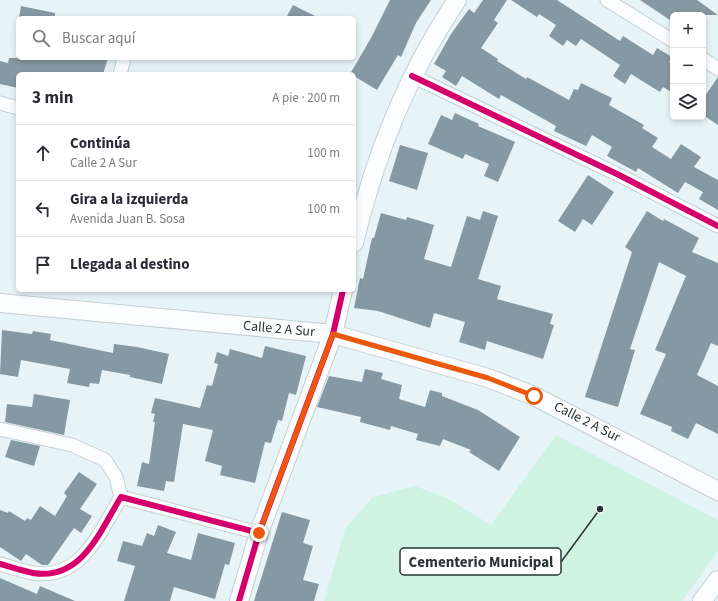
<!DOCTYPE html>
<html lang="es">
<head>
<meta charset="utf-8">
<style>
	body { margin:0; font-family:"Source Sans 3",sans-serif; background:#f7f7f7; color:#2b2b33 }
	.controls { position:absolute; right:12px; top:12px; display:grid; overflow:hidden; border-radius:6px; box-shadow:0 2px 6px #0003 }
	.controls button { width:36px; height:36px; display:grid; place-items:center; padding:0; border:0; border-bottom:1px solid #e1e1e2; background:#fff; color:#2b2b33; font:20px sans-serif }
	.stop { position:absolute; width:12px; height:12px; margin:-9px; border:3px solid #ea580c; border-radius:50%; background:#fff }
	.stop.end { background:#ea580c; border-color:#fff; box-shadow:0 1px 4px #0008 }
	.list { margin:0; padding:0; list-style:none }
	h2 { display:flex; justify-content:space-between; align-items:center; height:52px; margin:0; padding:0 16px; font-size:17px }
	h2 small { font-size:13px; font-weight:400; color:#7c7c81 }
	.list li { display:grid; grid-template-columns:26px 1fr auto; gap:12px; align-items:center; box-sizing:border-box; height:56px; padding:0 16px; border-top:1px solid #e1e1e2 }
	.list b { display:block; font-size:15px; white-space:nowrap }
	.list p { margin:0; font-size:13px; white-space:nowrap; color:#7c7c81 }
	.list em { font-size:13px; font-style:normal; color:#7c7c81 }
	.icon { flex:none; width:22px; height:22px; fill:none; stroke:currentColor; stroke-width:2; stroke-linecap:round; stroke-linejoin:round }
	.map { position:relative; flex:none; width:718px; height:601px; overflow:hidden }
	.search { position:absolute; background:#fff; box-shadow:0 2px 6px #0003; left:16px; top:16px; width:340px; height:44px; display:flex; align-items:center; gap:10px; box-sizing:border-box; padding:0 14px; border-radius:6px; color:#7c7c81; font-size:15px }
	.panel { position:absolute; background:#fff; box-shadow:0 2px 6px #0003; left:16px; top:72px; width:340px; height:220px; border-radius:6px }
	.map>svg:first-child { display:block }
	.green { fill:#cef3e3 }
	.building { fill:#8599a3 }
	.lines { fill:none; stroke-linecap:round; stroke-linejoin:round }
	.street-casing { stroke:#c5d0d2; stroke-width:15 }
	.secondary-casing { stroke:#c5d0d2; stroke-width:20 }
	.street { stroke:#fbfdfe; stroke-width:13 }
	.secondary { stroke:#fbfdfe; stroke-width:18 }
	.cycleway-casing { stroke:#fff; stroke-width:8 }
	.cycleway { stroke:#d6006c; stroke-width:6 }
	.route { stroke:#ea580c; stroke-width:5 }
	.labels { text-anchor:middle; dominant-baseline:central; stroke-width:4; stroke-linejoin:round; paint-order:stroke }
	.street-label { font-size:14px; fill:#2a3436; stroke:#fff }
	.leader { fill:none; stroke:#2a3436; stroke-width:1.5 }
	.callout-dot { fill:#2a3436; stroke:#fff; stroke-width:1.5 }
	.callout { fill:#fff; stroke:#2a3436; stroke-width:1.5 }
	.callout-label { font-size:15px; text-anchor:middle; font-weight:bold; fill:#2a3436 }
</style>
</head>
<body>
<div class="map">
<svg width="718" height="601" viewBox="0 0 718 601">
	<rect width="100%" height="100%" fill="#e6f4f8"/>
	<polygon class="green" points="556,435 718,520 718,551 682,601 324,601 345,529 373,497 415,486 447,498 491,525"/>
	<g class="building">
		<polygon points="390,0 431,0 416,23 401,57 398,55 377,90 354,76 354,74 350,74 371,38"/>
		<polygon points="483,0 507,0 494,20 498,23 481,48 498,59 497,61 526,79 527,77 569,100 574,89 578,90 581,83 612,98 609,105 644,125 642,128 658,138 652,147 671,159 681,144 701,157 694,167 718,180 718,210 699,199 703,192 685,182 678,193 638,168 636,172 607,156 612,147 592,135 586,146 554,131 556,126 501,95 499,99 462,76 456,86 442,77 446,71 434,64 451,34 469,9 474,13"/>
		<polygon points="511,0 557,0 620,41 623,36 653,55 657,48 672,57 669,62 673,64 673,93 663,87 660,92 631,74 625,84 613,76 620,65 581,39 576,46 567,40 563,46 549,36 556,25 539,14 537,17"/>
		<polygon points="640,0 697,0 718,15 673,15 673,22"/>
		<polygon points="293,5 319,18 286,18"/>
		<polygon points="21,6 55,13 55,18 19,18"/>
		<polygon points="9,58 108,58 103,74 18,74 18,88 0,84 0,61 8,63"/>
		<polygon points="718,77 718,125 703,115 703,99"/>
		<polygon points="455,113 479,124 478,126 515,142 498,182 484,176 489,164 465,154 463,159 428,144 441,115 452,120"/>
		<polygon points="400,145 428,153 417,190 389,181"/>
		<polygon points="588,175 614,192 592,225 583,219 575,232 558,221"/>
		<polygon points="483,211 498,216 478,279 501,286 497,299 553,314 550,324 554,325 543,359 487,341 485,350 459,342 465,322 434,313 430,328 378,311 354,308 360,278 363,279 372,238 374,238 381,213 406,220 407,217 434,225 424,259 451,267 467,216 480,220"/>
		<polygon points="647,211 663,221 664,219 699,238 692,252 718,263 718,346 711,343 697,375 718,386 718,434 696,423 688,439 671,431 672,427 640,414 666,354 655,350 686,276 659,262 630,349 635,350 618,407 585,397 632,252 625,247"/>
		<polygon points="2,330 32,334 33,331 51,334 50,340 113,353 114,344 137,347 169,354 162,384 130,377 130,375 102,370 99,384 90,383 89,387 67,383 70,369 21,360 18,377 0,374"/>
		<polygon points="265,346 306,356 296,395 289,393 282,421 278,420 271,443 265,442 255,483 220,475 222,466 205,461 213,430 183,424 174,482 166,481 164,491 137,486 142,462 149,464 155,422 153,422 155,414 151,413 155,398 200,408 207,385 212,386 218,364 214,363 217,352 228,356 230,349 262,358"/>
		<polygon points="365,369 383,373 381,379 402,385 399,399 425,407 430,390 442,393 442,396 478,410 520,437 499,471 469,452 471,450 443,439 440,446 416,440 418,434 391,426 390,430 360,422 361,417 317,407 329,376 362,382"/>
		<polygon points="34,394 70,400 64,435 5,422 7,404 32,407"/>
		<polygon points="11,440 40,446 34,466 5,457"/>
		<polygon points="79,472 97,484 80,509 92,516 81,533 74,528 48,565 42,565 26,554 21,561 0,547 0,510 8,513 9,511 25,521 27,518 31,520 40,506 55,516 67,496 64,493"/>
		<polygon points="282,512 310,520 303,543 313,546 303,580 319,584 314,601 254,601"/>
		<polygon points="158,525 176,532 167,553 191,560 198,533 235,543 229,565 225,564 215,599 174,587 170,601 124,601 135,566 117,561 123,541 142,546 147,533 154,536"/>
		<polygon points="0,578 37,594 40,586 75,601 0,601"/>
	</g>
	<g class="lines">
		<g class="street-casing">
			<g id="street">
				<polyline points="607,0 673,41"/>
				<polyline points="703,59 718,69"/>
				<polyline points="120,74 124,58"/>
				<polyline points="412,76 619,175 718,226"/>
				<polyline points="0,103 18,108"/>
				<polyline points="0,429 72,445 105,460 116,477 121,497"/>
				<path d="M0,564c11,3 22,7 33,9 49,8 67,-42 88,-76l138,36"/>
			</g>
		</g>
		<g class="secondary-casing">
			<g id="secondary">
				<path d="M354,243c20,-85 54,-170 103,-243"/>
				<polyline points="0,303 333,334 488,378 534,396 718,491"/>
				<polyline points="239,601 259,533 333,334 343,290"/>
				<polyline points="702,601 718,580"/>
			</g>
		</g>
		<use href="#street" class="street"/>
		<use href="#secondary" class="secondary"/>
		<g class="cycleway-casing">
			<g id="cycleway">
				<polyline points="412,76 619,175 718,226"/>
				<path d="M0,564c11,3 22,7 33,9 49,8 67,-42 88,-76l138,36"/>
				<polyline points="239,601 259,533 333,334 343,290"/>
			</g>
		</g>
		<use href="#cycleway" class="cycleway"/>
	</g>
	<g class="lines">
		<polyline class="route" points="259,533 333,334 488,378 534,396"/>
	</g>
	<g class="labels">
		<g class="street-label">
			<text transform="translate(279 329) rotate(5)">Calle 2 A Sur</text>
			<text transform="translate(587 422) rotate(27)">Calle 2 A Sur</text>
		</g>
	</g>
	<path class="leader" d="M600 509L561 562"/>
	<circle class="callout-dot" cx="600" cy="509" r="4"/>
	<rect class="callout" x="400" y="548" width="161" height="27" rx="4"/>
	<g class="callout-label">
		<text x="481" y="567">Cementerio Municipal</text>
	</g>
</svg>
<div class="controls">
<button>+</button>
<button>−</button>
<button><svg class="icon" aria-label="layers" viewBox="0 0 24 24"><path d="M12 4l9 5-9 5-9-5zM3 14l9 5 9-5"/></svg></button>
</div>
<div class="stop" style="left:534px;top:396px"></div>
<div class="stop end" style="left:259px;top:533px"></div>
<div class="search"><svg class="icon" aria-label="search" viewBox="0 0 24 24"><circle cx="10" cy="10" r="6"/><path d="M15 15l6 6"/></svg>Buscar aquí</div>
<section class="panel">
<h2>3 min<small>A pie · 200 m</small></h2>
<ul class="list">
<li><svg class="icon" aria-label="ahead" viewBox="0 0 24 24"><path d="M12 20V5M6 11l6-6 6 6"/></svg><div><b>Continúa</b><p>Calle 2 A Sur</p></div><em>100 m</em></li>
<li><svg class="icon" aria-label="left" viewBox="0 0 24 24"><path d="M17 20v-9H6M10 6l-5 5 5 5"/></svg><div><b>Gira a la izquierda</b><p>Avenida Juan B. Sosa</p></div><em>100 m</em></li>
<li><svg class="icon" aria-label="arrive" viewBox="0 0 24 24"><path d="M6 21V4h12l-3 4 3 4H6"/></svg><div><b>Llegada al destino</b></div></li>
</ul>
</section>
</div>
</body>
</html>
